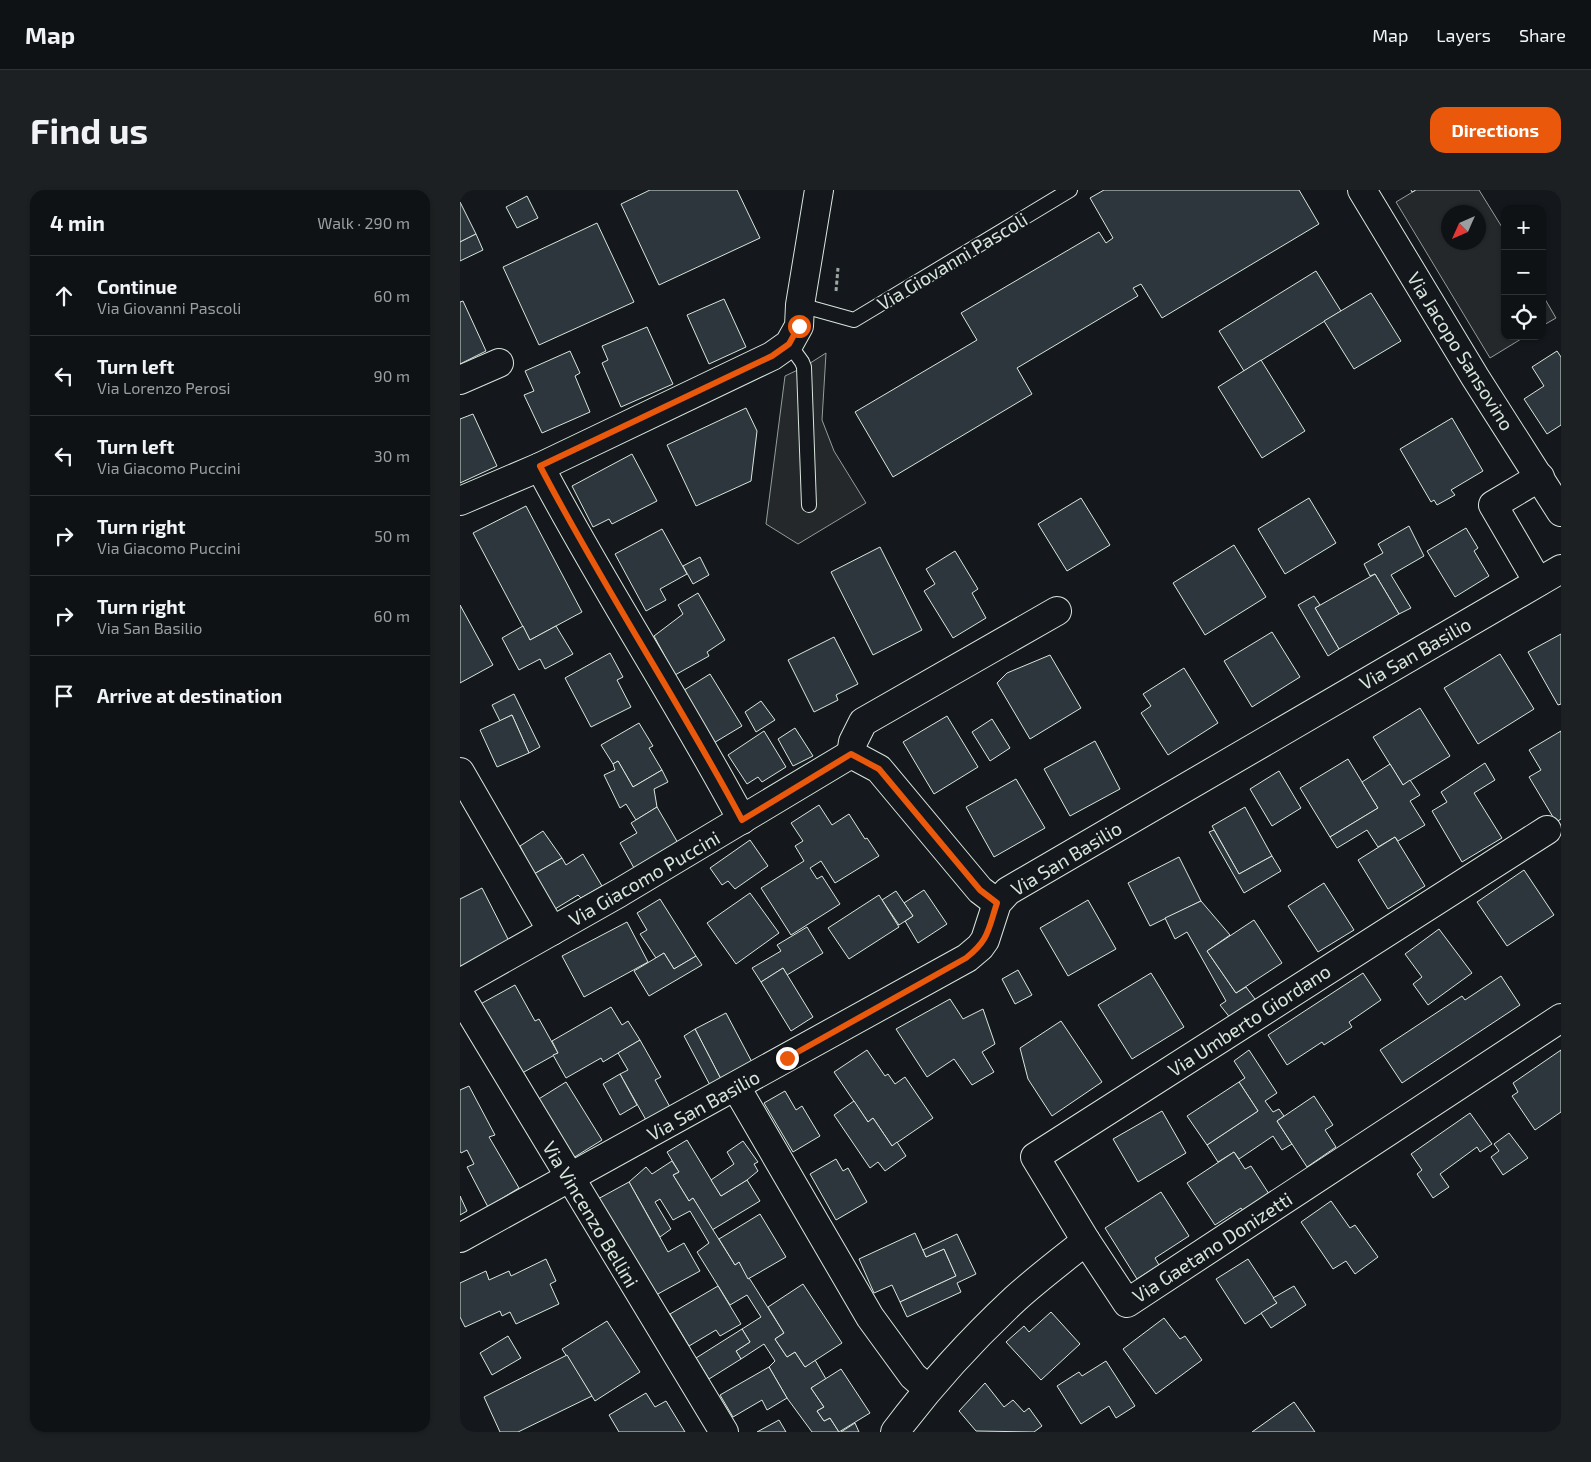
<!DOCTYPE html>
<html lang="en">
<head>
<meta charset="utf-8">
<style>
	body { margin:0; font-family:"Exo 2",sans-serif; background:#1d2022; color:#f1f3f6 }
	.controls { position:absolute; right:15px; top:15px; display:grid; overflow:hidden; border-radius:10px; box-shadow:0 1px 4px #0004 }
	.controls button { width:45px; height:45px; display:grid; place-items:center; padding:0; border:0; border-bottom:1px solid #2f3234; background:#0f1215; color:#f1f3f6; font:25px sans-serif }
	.compass { position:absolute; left:981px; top:15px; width:45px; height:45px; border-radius:50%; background:#0f1215; box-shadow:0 1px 4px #0004; rotate:225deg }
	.stop { position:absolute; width:15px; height:15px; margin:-11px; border:4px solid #ea580c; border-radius:50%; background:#fff }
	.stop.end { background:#ea580c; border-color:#fff; box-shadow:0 1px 5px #0008 }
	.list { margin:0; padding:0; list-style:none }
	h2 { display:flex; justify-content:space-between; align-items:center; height:65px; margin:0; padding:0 20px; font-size:21px }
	h2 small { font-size:16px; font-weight:400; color:#9b9ea0 }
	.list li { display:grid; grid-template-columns:32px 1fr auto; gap:15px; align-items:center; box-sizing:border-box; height:80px; padding:0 20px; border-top:1px solid #2f3234 }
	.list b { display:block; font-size:19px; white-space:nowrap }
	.list p { margin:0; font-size:16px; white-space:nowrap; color:#9b9ea0 }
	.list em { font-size:16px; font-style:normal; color:#9b9ea0 }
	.icon { flex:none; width:28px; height:28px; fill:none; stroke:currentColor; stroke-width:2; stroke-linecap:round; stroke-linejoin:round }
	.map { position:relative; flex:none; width:1101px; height:1242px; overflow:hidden; border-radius:15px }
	header { display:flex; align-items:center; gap:30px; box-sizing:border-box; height:70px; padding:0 25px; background:#0f1215; border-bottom:1px solid #2f3234 }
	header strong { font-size:24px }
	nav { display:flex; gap:28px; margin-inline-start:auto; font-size:18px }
	.intro { display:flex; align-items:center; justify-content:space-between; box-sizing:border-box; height:120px; padding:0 30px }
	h1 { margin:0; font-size:35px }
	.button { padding:12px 22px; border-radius:15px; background:#ea580c; color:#fff; font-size:18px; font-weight:700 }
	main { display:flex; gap:30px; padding:0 30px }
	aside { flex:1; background:#0f1215; border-radius:15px; box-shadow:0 1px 4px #0004 }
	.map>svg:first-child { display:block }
	.parking { fill:#24282b; stroke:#939e99; fill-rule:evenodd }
	.building { fill:#2c363c; stroke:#d8e6dc }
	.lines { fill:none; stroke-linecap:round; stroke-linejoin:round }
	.lane-casing { stroke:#d8e6dc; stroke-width:16 }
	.street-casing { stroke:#d8e6dc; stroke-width:30 }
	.path { stroke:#9da8a2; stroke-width:3; stroke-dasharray:4 2.5; stroke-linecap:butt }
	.lane { stroke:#14181c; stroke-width:14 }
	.street { stroke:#14181c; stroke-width:28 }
	.fence { stroke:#d8e6dc; stroke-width:1; stroke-dasharray:6 2.5; stroke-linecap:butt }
	.route { stroke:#ea580c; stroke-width:6 }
	.labels { text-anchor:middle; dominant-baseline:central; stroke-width:4; stroke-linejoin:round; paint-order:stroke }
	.street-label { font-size:19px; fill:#d8e6dc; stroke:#14181c }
</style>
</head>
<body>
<header>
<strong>Map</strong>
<nav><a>Map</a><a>Layers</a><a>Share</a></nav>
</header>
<div class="intro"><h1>Find us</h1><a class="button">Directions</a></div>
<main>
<aside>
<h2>4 min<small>Walk · 290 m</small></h2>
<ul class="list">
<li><svg class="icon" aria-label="ahead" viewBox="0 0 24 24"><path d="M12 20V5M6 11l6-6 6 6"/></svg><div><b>Continue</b><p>Via Giovanni Pascoli</p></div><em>60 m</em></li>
<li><svg class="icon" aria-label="left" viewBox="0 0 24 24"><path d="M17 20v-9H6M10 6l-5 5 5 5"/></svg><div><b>Turn left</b><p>Via Lorenzo Perosi</p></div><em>90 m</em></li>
<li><svg class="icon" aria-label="left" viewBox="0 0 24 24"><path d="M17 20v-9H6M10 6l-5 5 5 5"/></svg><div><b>Turn left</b><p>Via Giacomo Puccini</p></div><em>30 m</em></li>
<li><svg class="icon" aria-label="right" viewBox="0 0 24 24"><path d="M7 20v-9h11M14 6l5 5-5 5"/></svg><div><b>Turn right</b><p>Via Giacomo Puccini</p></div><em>50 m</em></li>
<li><svg class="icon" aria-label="right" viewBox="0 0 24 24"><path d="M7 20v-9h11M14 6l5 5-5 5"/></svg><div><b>Turn right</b><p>Via San Basilio</p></div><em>60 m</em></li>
<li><svg class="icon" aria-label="arrive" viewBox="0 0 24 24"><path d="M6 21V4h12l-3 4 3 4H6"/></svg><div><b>Arrive at destination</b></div></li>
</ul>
</aside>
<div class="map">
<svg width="1101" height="1242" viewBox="0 0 1101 1242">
	<rect width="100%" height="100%" fill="#14181c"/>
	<g class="parking">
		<path d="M956,0h63l26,42v104h21l-36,22 -94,-156zM988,22h30v30h-30z"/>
		<polygon points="1082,104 1096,128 1082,136"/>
		<polygon points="366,163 362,230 374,261 406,313 338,354 306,334 325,186 344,177"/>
	</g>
	<g class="building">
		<polygon points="190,0 277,0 300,48 199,95 161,14"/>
		<polygon points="644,0 839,0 859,34 702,128 681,94 673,98 678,106 557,178 572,204 433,287 395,222 517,150 501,123 639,42 646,53 653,48 630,8"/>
		<polygon points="67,6 78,28 57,38 46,17"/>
		<polygon points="0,12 16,44 0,52"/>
		<polygon points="137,33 174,112 79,155 43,77"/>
		<polygon points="16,44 23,60 0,71 0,52"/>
		<polygon points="856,81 881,121 784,181 759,141"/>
		<polygon points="911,103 941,151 894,179 864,131"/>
		<polygon points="264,109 286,157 249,174 227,125"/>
		<polygon points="3,111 26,161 0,174 0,112"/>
		<polygon points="187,137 213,194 161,217 142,173 148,170 142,156"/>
		<polygon points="110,161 120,183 115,186 130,222 82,243 64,205 74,201 65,181"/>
		<polygon points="1097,161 1101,167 1101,235 1087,244 1064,209 1084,196 1072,177"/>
		<polygon points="801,170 845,241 802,268 758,197"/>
		<polygon points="286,218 297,241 291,291 236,316 207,255"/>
		<polygon points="13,224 37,276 0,293 0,229"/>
		<polygon points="992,228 1023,281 991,300 995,305 977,315 974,310 971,312 940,259"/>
		<polygon points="172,264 197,311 152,334 149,329 133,337 112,296"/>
		<polygon points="621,308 650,355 607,381 578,334"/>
		<polygon points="849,308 876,353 825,384 798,339"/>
		<polygon points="66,316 122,422 70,450 13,343"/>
		<polygon points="949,336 964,366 931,385 951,418 939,424 915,384 910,386 904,374 923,363 918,354"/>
		<polygon points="1006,338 1018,358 1014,361 1029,386 995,407 967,361"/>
		<polygon points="202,339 227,384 200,399 206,410 186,421 155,364"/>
		<polygon points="774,355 806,407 745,445 713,393"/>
		<polygon points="420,357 462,440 413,465 371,382"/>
		<polygon points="495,361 518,399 512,403 526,428 493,448 464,401 475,394 466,379"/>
		<polygon points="240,367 249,385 233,394 223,376"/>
		<polygon points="915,384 939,424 879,459 855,418"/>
		<polygon points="238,403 265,450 247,462 249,466 215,485 194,446 223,424 218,415"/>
		<polygon points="854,406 860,415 855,418 879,459 868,466 838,415"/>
		<polygon points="0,415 33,475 0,493"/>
		<polygon points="63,436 70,450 96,436 113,464 85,479 80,469 59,480 42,448"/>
		<polygon points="812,442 840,487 792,517 764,471"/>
		<polygon points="1101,444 1101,514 1098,515 1068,462"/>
		<polygon points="374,447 398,494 376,505 378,510 354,522 328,470"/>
		<polygon points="150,463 163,487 157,490 171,517 131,537 105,488"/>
		<polygon points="1040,464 1074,519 1018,554 984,498"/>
		<polygon points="590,465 621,518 570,549 537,493 547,483"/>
		<polygon points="724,478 758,533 708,565 681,523 691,516 683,504"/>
		<polygon points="250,484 282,536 252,554 221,502"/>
		<polygon points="54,504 80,557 69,563 52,525 40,531 32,515"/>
		<polygon points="301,511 315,530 296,542 285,522"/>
		<polygon points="960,518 990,566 943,595 913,547"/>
		<polygon points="52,525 69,563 37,577 20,540"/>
		<polygon points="487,526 518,577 474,604 443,552"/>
		<polygon points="532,529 550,558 530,571 512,542"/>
		<polygon points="179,533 193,556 189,558 202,580 173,597 158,571 153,574 141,555"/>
		<polygon points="335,538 353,566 333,576 318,549"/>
		<polygon points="304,541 326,577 302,592 298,587 287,594 268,565"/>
		<polygon points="1101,541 1101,629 1096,632 1069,587 1081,580 1069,560"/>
		<polygon points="635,551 660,599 610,626 584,579"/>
		<polygon points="888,569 918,618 870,647 840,598"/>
		<polygon points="158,571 173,597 202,580 208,592 194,599 197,617 176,630 166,614 160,618 144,585 155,580 153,574"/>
		<polygon points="1025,573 1035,590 1014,603 1042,648 1002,672 972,621 987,612 981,602"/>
		<polygon points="930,574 943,595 950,590 960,605 950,611 965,635 938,651 935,647 918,657 907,640 877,658 870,647 918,618 902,592"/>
		<polygon points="819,581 841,618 812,636 790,599"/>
		<polygon points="556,589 585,638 534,667 506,617"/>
		<polygon points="359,615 372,635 389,624 405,649 407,648 419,666 375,693 361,671 350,678 357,689 362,686 380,714 331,745 301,698 344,671 335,656 343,651 331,633"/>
		<polygon points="197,617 218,653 174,678 160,653 177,643 171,633"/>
		<polygon points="785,617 812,666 779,684 752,636"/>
		<polygon points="754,640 779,684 812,666 821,681 784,703 749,642"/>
		<polygon points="83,641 102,668 74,684 60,656"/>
		<polygon points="935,647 965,696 928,719 898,670"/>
		<polygon points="290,650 308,676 275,699 268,691 262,695 250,678"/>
		<polygon points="123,664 142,696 121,708 118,705 95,719 74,684 102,668 106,675"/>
		<polygon points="719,667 741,711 690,736 668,693"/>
		<polygon points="1064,680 1094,725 1047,756 1017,712"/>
		<polygon points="864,693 894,740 858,762 828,716"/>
		<polygon points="22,698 49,751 0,777 0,709"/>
		<polygon points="464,700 487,734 458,753 445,731 453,726 444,713"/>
		<polygon points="436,701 453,726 439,735 422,710"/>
		<polygon points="290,703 319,743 276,774 247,733"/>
		<polygon points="419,705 439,737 389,769 368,738"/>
		<polygon points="200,709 236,766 214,779 204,763 196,768 180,744 187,740 177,723"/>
		<polygon points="628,710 656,759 608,786 580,738"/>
		<polygon points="741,711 770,745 747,761 776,803 786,797 798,813 771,829 760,815 766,811 727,742 715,749 705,728"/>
		<polygon points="794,730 822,773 776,803 747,761"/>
		<polygon points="167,732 188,772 124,807 102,766"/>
		<polygon points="347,737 363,763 327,785 323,778 301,792 292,778 321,761 317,755"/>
		<polygon points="979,739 1012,783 968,815 953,794 962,787 945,764"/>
		<polygon points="204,763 214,779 236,766 242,775 189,806 174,781"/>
		<polygon points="323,778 353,827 331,841 301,792"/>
		<polygon points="558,780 572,805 555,814 542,789"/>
		<polygon points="691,783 724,837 672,869 638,815"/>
		<polygon points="903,783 921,810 889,832 892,837 864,855 862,852 827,875 808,845"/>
		<polygon points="1041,786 1060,815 942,893 920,860 1002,806 1005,810"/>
		<polygon points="55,795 75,831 79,829 98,863 55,887 15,817"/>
		<polygon points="490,809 503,829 523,819 535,854 522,862 534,882 512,895 494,869 467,887 436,839"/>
		<polygon points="151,817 162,835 168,831 180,850 143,872 141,868 106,888 93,865 98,863 92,851"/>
		<polygon points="266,823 293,874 262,891 235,839"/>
		<polygon points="601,831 642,892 592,926 568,889 560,858"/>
		<polygon points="235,839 262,891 251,897 224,846"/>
		<polygon points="180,850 201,887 195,890 210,917 186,930 160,884 168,880 158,863"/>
		<polygon points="407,860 425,886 428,884 435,894 445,887 473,928 432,956 413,928 408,932 374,882"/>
		<polygon points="789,860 817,903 805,911 813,922 819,919 824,926 817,931 832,954 822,960 813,946 779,969 774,962 758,972 747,955 798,921 779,892 785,888 774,871"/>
		<polygon points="1101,860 1101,922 1075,940 1052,906 1058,902 1053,893"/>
		<polygon points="160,884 177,915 160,925 143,894"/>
		<polygon points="106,892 142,950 105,973 69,915"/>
		<polygon points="779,892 798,921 747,955 727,926"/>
		<polygon points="9,896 35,945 29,947 59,998 28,1017 7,977 14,974 7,960 1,963 0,961 0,900"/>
		<polygon points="325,901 336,920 342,916 360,946 333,962 304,913"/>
		<polygon points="854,906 873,935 865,940 876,957 847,977 817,931"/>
		<polygon points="394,911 408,932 413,928 432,956 437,952 446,966 425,981 418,972 410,978 374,925"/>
		<polygon points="702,921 726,963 678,992 653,949"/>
		<polygon points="1010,923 1032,954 1020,962 1017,957 980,984 989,997 973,1008 957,984 962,980 951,964"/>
		<polygon points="1049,943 1068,968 1043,985 1031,967 1039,961 1034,954"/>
		<polygon points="227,950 261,1006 287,990 300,1011 252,1040 233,1008 229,1011 213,985 219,982 207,962"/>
		<polygon points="283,951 298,972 294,974 298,981 287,990 261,1006 251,990 274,974 267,962"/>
		<polygon points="774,962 785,979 791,976 811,1007 785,1024 781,1018 755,1035 727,993"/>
		<polygon points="376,969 383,981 388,978 407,1012 376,1030 350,984"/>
		<polygon points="212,971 219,982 213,985 229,1011 233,1008 275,1075 279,1072 324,1143 315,1149 327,1167 335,1162 345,1177 355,1170 366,1189 351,1198 364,1217 357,1221 364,1231 370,1228 379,1242 352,1242 327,1208 309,1177 315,1171 304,1154 281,1169 276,1161 290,1152 282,1139 301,1127 287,1105 270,1115 237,1062 249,1053 230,1021 213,1030 200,1009 195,1012 211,1039 200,1047 169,992 186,977 192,984"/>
		<polygon points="169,992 208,1062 224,1053 240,1081 196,1105 180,1076 174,1079 136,1010"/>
		<polygon points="701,1002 729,1046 695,1068 699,1075 677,1089 645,1038"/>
		<polygon points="0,1006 7,1021 0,1025"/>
		<polygon points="871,1011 890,1038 895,1035 918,1067 895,1084 886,1071 873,1079 841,1032"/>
		<polygon points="300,1024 326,1067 288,1089 279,1072 275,1075 259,1049"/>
		<polygon points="455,1043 466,1067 484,1059 496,1086 440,1112 432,1095 414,1103 399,1069"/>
		<polygon points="497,1044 516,1084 497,1093 501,1102 447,1127 440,1112 496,1086 484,1059 466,1067 463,1060"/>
		<polygon points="86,1069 96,1091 90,1094 99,1114 56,1134 50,1122 42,1126 40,1121 5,1137 0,1127 0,1093 26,1081 29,1090 49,1081 51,1086"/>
		<polygon points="788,1069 817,1113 785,1134 756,1089"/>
		<polygon points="343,1094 382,1153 345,1177 335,1162 327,1167 315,1149 324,1143 308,1117"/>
		<polygon points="258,1096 281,1134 260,1146 256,1140 229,1156 210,1124"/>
		<polygon points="834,1096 846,1115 811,1138 801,1123 817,1113 813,1108"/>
		<polygon points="591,1122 620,1154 581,1190 546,1152 564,1136 569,1142"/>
		<polygon points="704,1128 720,1149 725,1146 742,1170 696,1204 663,1159"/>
		<polygon points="147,1131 180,1182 135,1211 102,1159"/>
		<polygon points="282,1139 290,1152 276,1161 281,1169 249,1189 236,1168"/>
		<polygon points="48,1146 61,1168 32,1185 20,1163"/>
		<polygon points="107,1165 132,1206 58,1242 40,1242 24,1207"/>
		<polygon points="646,1171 675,1216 656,1228 649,1216 621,1234 597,1196 619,1182 622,1186"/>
		<polygon points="309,1177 327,1208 307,1220 302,1210 273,1227 260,1205"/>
		<polygon points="381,1179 410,1223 379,1242 370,1228 364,1231 357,1221 364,1217 351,1198"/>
		<polygon points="525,1193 544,1217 553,1210 564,1222 569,1218 582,1236 574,1242 516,1241 499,1221"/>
		<polygon points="186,1203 195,1217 206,1211 225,1242 159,1242 149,1225"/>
		<polygon points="834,1212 855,1242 792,1242"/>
		<polygon points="319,1230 326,1242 297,1242"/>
		<polygon points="395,1233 399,1242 381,1242"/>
	</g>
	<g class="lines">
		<g class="lane-casing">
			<g id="lane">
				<polyline points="340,115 394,130 610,0"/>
				<polyline points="329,154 342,172 344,177 349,315"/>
			</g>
		</g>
		<g class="street-casing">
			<g id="street">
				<polyline points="902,0 1015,187 1101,322"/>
				<polyline points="0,190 39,173"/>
				<path d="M80,277c63,120 138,233 202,353"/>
				<polyline points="0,311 80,277 312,166 329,154 339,136 340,115 359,0"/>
				<polyline points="1078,392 1033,315 1080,287"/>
				<polyline points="391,564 393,552 403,532 597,421"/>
				<polyline points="0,582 92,741"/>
				<polyline points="0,793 159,703 391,564 419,579 520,700 537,713"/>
				<polyline points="0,805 264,1242"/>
				<polyline points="276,897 410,1127 453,1186 468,1199"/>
				<polyline points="0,1048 507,768 520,757 525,750 537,713 548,701 1101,379"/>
				<polyline points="626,1051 575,967 1087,640"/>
				<path d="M435,1242c36,-48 76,-92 120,-133 22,-20 47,-39 71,-58l41,62 434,-285"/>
			</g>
		</g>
		<polyline class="path" points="376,101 378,78"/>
		<use href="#lane" class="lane"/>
		<use href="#street" class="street"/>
		<polyline class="fence" points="951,0 952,2 956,0"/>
	</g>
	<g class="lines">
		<path class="route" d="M327,868l179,-100c23,-18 22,-28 31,-55l-17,-13 -101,-121 -28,-15 -109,66c-64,-120 -139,-233 -202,-354l232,-110 17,-12 10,-18"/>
	</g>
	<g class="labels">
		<g class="street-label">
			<text transform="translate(492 71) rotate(-31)">Via Giovanni Pascoli</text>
			<text transform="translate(1001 161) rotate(58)">Via Jacopo Sansovino</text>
			<text transform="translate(955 463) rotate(-30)">Via San Basilio</text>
			<text transform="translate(606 668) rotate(-31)">Via San Basilio</text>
			<text transform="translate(184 688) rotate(-30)">Via Giacomo Puccini</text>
			<text transform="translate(789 830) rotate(-33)">Via Umberto Giordano</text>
			<text transform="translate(243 915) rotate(-29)">Via San Basilio</text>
			<text transform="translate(131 1024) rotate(59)">Via Vincenzo Bellini</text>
			<text transform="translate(752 1057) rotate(-33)">Via Gaetano Donizetti</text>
		</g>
	</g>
</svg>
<div class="controls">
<button>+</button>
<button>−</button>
<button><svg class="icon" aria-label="locate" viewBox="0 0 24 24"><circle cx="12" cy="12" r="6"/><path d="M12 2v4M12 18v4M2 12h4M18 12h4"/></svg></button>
</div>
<svg class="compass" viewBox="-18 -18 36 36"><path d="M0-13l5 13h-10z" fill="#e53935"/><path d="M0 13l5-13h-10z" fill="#9b9ea0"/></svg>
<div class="stop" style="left:339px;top:136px"></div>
<div class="stop end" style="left:327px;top:868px"></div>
</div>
</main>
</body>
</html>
